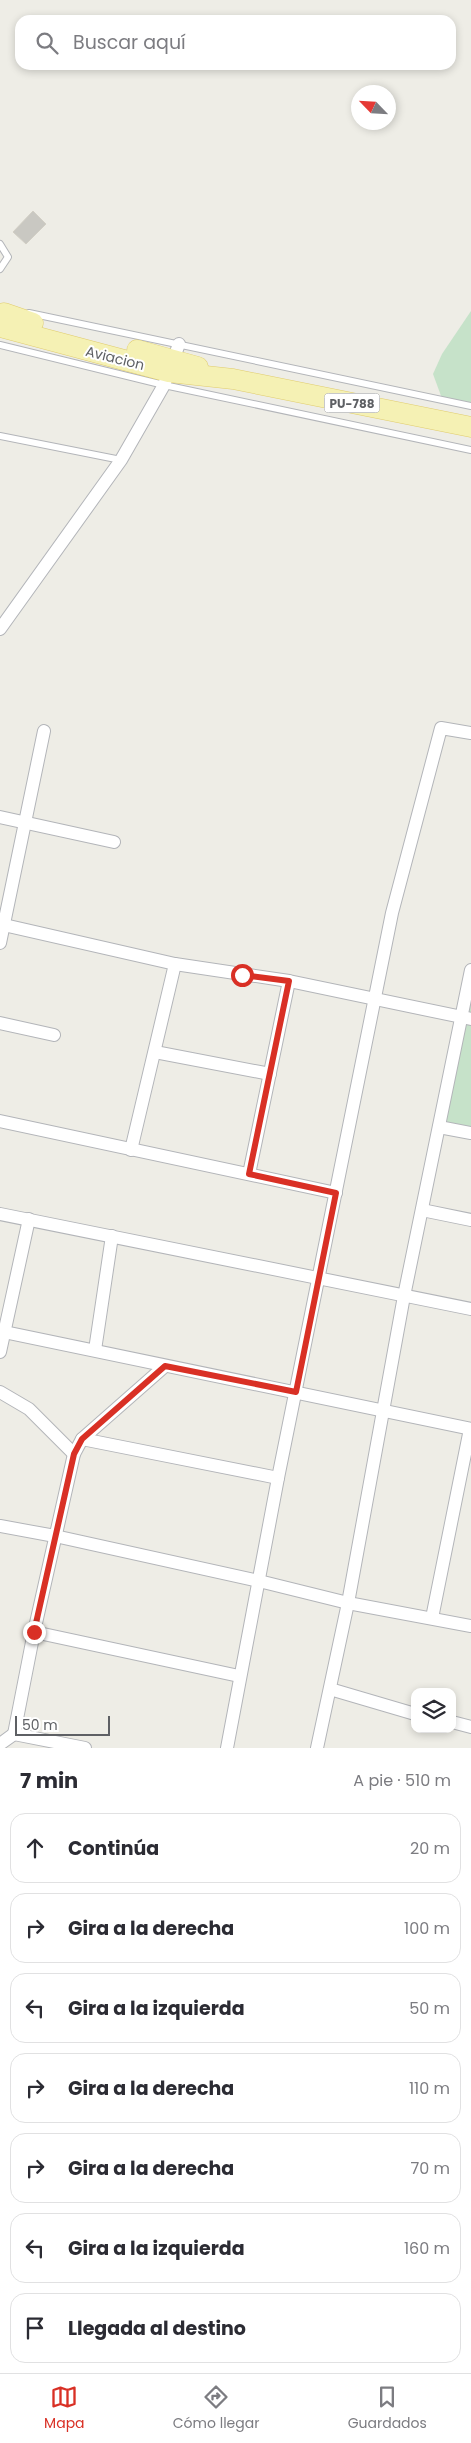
<!DOCTYPE html>
<html lang="es">
<head>
<meta charset="utf-8">
<style>
	body { margin:0; font-family:Poppins,sans-serif; background:#f2f2f3; color:#2b2b33 }
	.controls { position:absolute; right:15px; bottom:15px; display:grid; overflow:hidden; border-radius:10px; box-shadow:0 2px 8px #0003 }
	.controls button { width:45px; height:45px; display:grid; place-items:center; padding:0; border:0; border-bottom:1px solid #e1e1e2; background:#fff; color:#2b2b33; font:25px sans-serif }
	.compass { position:absolute; left:351px; top:85px; width:45px; height:45px; border-radius:50%; background:#fff; box-shadow:0 2px 8px #0003; rotate:295deg }
	.scale { position:absolute; left:15px; bottom:12px; width:95px; box-sizing:border-box; padding-left:5px; border:2px solid #5e6064; border-top:0; font-size:14px; line-height:18px; white-space:nowrap; color:#5e6064; -webkit-text-stroke:4px #fff; paint-order:stroke }
	.stop { position:absolute; width:15px; height:15px; margin:-11px; border:4px solid #d93025; border-radius:50%; background:#fff }
	.stop.end { background:#d93025; border-color:#fff; box-shadow:0 1px 5px #0008 }
	.list { margin:0; padding:0; list-style:none }
	h2 { display:flex; justify-content:space-between; align-items:center; height:65px; margin:0; padding:0 20px; font-size:21px }
	h2 small { font-size:16px; font-weight:400; color:#7c7c81 }
	.list li { display:grid; grid-template-columns:32px 1fr auto; gap:15px; align-items:center; box-sizing:border-box; height:70px; margin:0 10px 10px; padding:0 10px; border:1px solid #e1e1e2; border-radius:15px }
	.list b { display:block; font-size:19px; white-space:nowrap }
	.list em { font-size:16px; font-style:normal; color:#7c7c81 }
	.icon { flex:none; width:28px; height:28px; fill:none; stroke:currentColor; stroke-width:2; stroke-linecap:round; stroke-linejoin:round }
	.map { position:relative; flex:none; width:471px; height:1748px; overflow:hidden }
	.search { position:absolute; background:#fff; box-shadow:0 2px 8px #0003; left:15px; right:15px; top:15px; height:55px; display:flex; align-items:center; gap:12px; box-sizing:border-box; padding:0 18px; border-radius:15px; color:#7c7c81; font-size:19px }
	.sheet { height:625px; background:#fff }
	nav { display:flex; justify-content:space-around; align-items:center; box-sizing:border-box; height:70px; border-top:1px solid #e1e1e2; background:#fff; font-size:14px; color:#7c7c81 }
	nav a { display:grid; justify-items:center; gap:2px }
	nav .on { color:#d93025 }
	.map>svg:first-child { display:block }
	.green { fill:#c6e2c9 }
	.building { fill:#c9c8c2; stroke:#d2cfc5 }
	.lines { fill:none; stroke-linecap:round; stroke-linejoin:round }
	.lane-casing { stroke:#b3b5b9; stroke-width:8 }
	.street-casing { stroke:#b3b5b9; stroke-width:14 }
	.primary-casing { stroke:#e0cc6d; stroke-width:21 }
	.lane { stroke:#fff; stroke-width:6 }
	.street { stroke:#fff; stroke-width:12 }
	.primary { stroke:#f5f1b4; stroke-width:20 }
	.route { stroke:#d93025; stroke-width:6 }
	.labels { text-anchor:middle; dominant-baseline:central; stroke-width:4; stroke-linejoin:round; paint-order:stroke }
	.shield { fill:#fff; stroke:#8e9092; stroke-width:1 }
	.shield-label { font-size:12px; font-weight:bold; fill:#5e6064 }
	.street-label { font-size:14px; fill:#5e6064; stroke:#fff }
</style>
</head>
<body>
<div class="map">
<svg width="471" height="1748" viewBox="0 0 471 1748">
	<rect width="100%" height="100%" fill="#eeede6"/>
	<g class="green">
		<polygon points="471,311 471,409 444,404 433,374 442,354"/>
		<polygon points="471,970 471,1133 439,1127"/>
	</g>
	<polygon class="building" points="33,211 46,224 26,244 13,232"/>
	<g class="lines">
		<g class="lane-casing">
			<g id="lane">
				<polyline points="0,244 8,257 0,269"/>
				<polyline points="29,313 471,406"/>
				<polyline points="0,345 164,385 471,450"/>
				<polyline points="0,436 121,460"/>
			</g>
		</g>
		<g class="street-casing">
			<g id="street">
				<polyline points="0,629 121,460 164,385 179,344"/>
				<polyline points="0,817 114,842"/>
				<polyline points="0,924 175,964 289,981 471,1019"/>
				<polyline points="0,943 44,731"/>
				<polyline points="0,1023 54,1035"/>
				<polyline points="155,1052 270,1074"/>
				<polyline points="0,1121 336,1193"/>
				<polyline points="439,1127 471,1133"/>
				<polyline points="131,1150 175,964"/>
				<polyline points="249,1174 289,981"/>
				<polyline points="422,1210 471,1220"/>
				<polyline points="0,1214 471,1309"/>
				<polyline points="0,1331 471,1429"/>
				<polyline points="95,1350 112,1236"/>
				<polyline points="0,1352 29,1219"/>
				<polyline points="0,1392 29,1409 74,1454"/>
				<polyline points="82,1439 278,1478"/>
				<polyline points="0,1526 55,1536 259,1581 348,1603 471,1626"/>
				<polyline points="432,1618 470,1429"/>
				<polyline points="34,1632 239,1676"/>
				<polyline points="330,1689 415,1714"/>
				<polyline points="452,1722 471,1727"/>
				<polyline points="0,1744 14,1734"/>
				<polyline points="85,1748 14,1734 34,1632 74,1454 82,1439 165,1366"/>
				<polyline points="227,1748 278,1478 392,913 441,728 471,733"/>
				<polyline points="317,1748 348,1603 404,1296 471,970"/>
			</g>
		</g>
		<g class="primary-casing">
			<g id="primary">
				<polyline points="4,313 33,323"/>
				<polyline points="0,327 169,372 233,379 471,427"/>
				<polyline points="137,350 198,367"/>
			</g>
		</g>
		<use href="#lane" class="lane"/>
		<use href="#street" class="street"/>
		<use href="#primary" class="primary"/>
	</g>
	<g class="lines">
		<polyline class="route" points="34,1632 74,1454 82,1439 165,1366 296,1392 336,1193 249,1174 289,981 242,975"/>
	</g>
	<g class="labels">
		<rect class="shield" x="324.5" y="393.5" width="55" height="19" rx="4"/>
		<g class="shield-label">
			<text x="352" y="403">PU-788</text>
		</g>
		<g class="street-label">
			<text transform="translate(115 358) rotate(14)">Aviacion</text>
		</g>
	</g>
</svg>
<div class="controls">
<button><svg class="icon" aria-label="layers" viewBox="0 0 24 24"><path d="M12 4l9 5-9 5-9-5zM3 14l9 5 9-5"/></svg></button>
</div>
<svg class="compass" viewBox="-18 -18 36 36"><path d="M0-13l5 13h-10z" fill="#e53935"/><path d="M0 13l5-13h-10z" fill="#7c7c81"/></svg>
<div class="scale">50 m</div>
<div class="stop" style="left:242px;top:975px"></div>
<div class="stop end" style="left:34px;top:1632px"></div>
<div class="search"><svg class="icon" aria-label="search" viewBox="0 0 24 24"><circle cx="10" cy="10" r="6"/><path d="M15 15l6 6"/></svg>Buscar aquí</div>
</div>
<section class="sheet">
<h2>7 min<small>A pie · 510 m</small></h2>
<ul class="list">
<li><svg class="icon" aria-label="ahead" viewBox="0 0 24 24"><path d="M12 20V5M6 11l6-6 6 6"/></svg><div><b>Continúa</b></div><em>20 m</em></li>
<li><svg class="icon" aria-label="right" viewBox="0 0 24 24"><path d="M7 20v-9h11M14 6l5 5-5 5"/></svg><div><b>Gira a la derecha</b></div><em>100 m</em></li>
<li><svg class="icon" aria-label="left" viewBox="0 0 24 24"><path d="M17 20v-9H6M10 6l-5 5 5 5"/></svg><div><b>Gira a la izquierda</b></div><em>50 m</em></li>
<li><svg class="icon" aria-label="right" viewBox="0 0 24 24"><path d="M7 20v-9h11M14 6l5 5-5 5"/></svg><div><b>Gira a la derecha</b></div><em>110 m</em></li>
<li><svg class="icon" aria-label="right" viewBox="0 0 24 24"><path d="M7 20v-9h11M14 6l5 5-5 5"/></svg><div><b>Gira a la derecha</b></div><em>70 m</em></li>
<li><svg class="icon" aria-label="left" viewBox="0 0 24 24"><path d="M17 20v-9H6M10 6l-5 5 5 5"/></svg><div><b>Gira a la izquierda</b></div><em>160 m</em></li>
<li><svg class="icon" aria-label="arrive" viewBox="0 0 24 24"><path d="M6 21V4h12l-3 4 3 4H6"/></svg><div><b>Llegada al destino</b></div></li>
</ul>
</section>
<nav>
<a class="on"><svg class="icon" aria-label="map" viewBox="0 0 24 24"><path d="M3 6l6-2 6 2 6-2v14l-6 2-6-2-6 2zM9 4v14M15 6v14"/></svg>Mapa</a>
<a><svg class="icon" aria-label="directions" viewBox="0 0 24 24"><path d="M12 3l9 9-9 9-9-9zM9 14v-3h6M13 9l2 2-2 2"/></svg>Cómo llegar</a>
<a><svg class="icon" aria-label="saved" viewBox="0 0 24 24"><path d="M7 4h10v16l-5-4-5 4z"/></svg>Guardados</a>
</nav>
</body>
</html>
